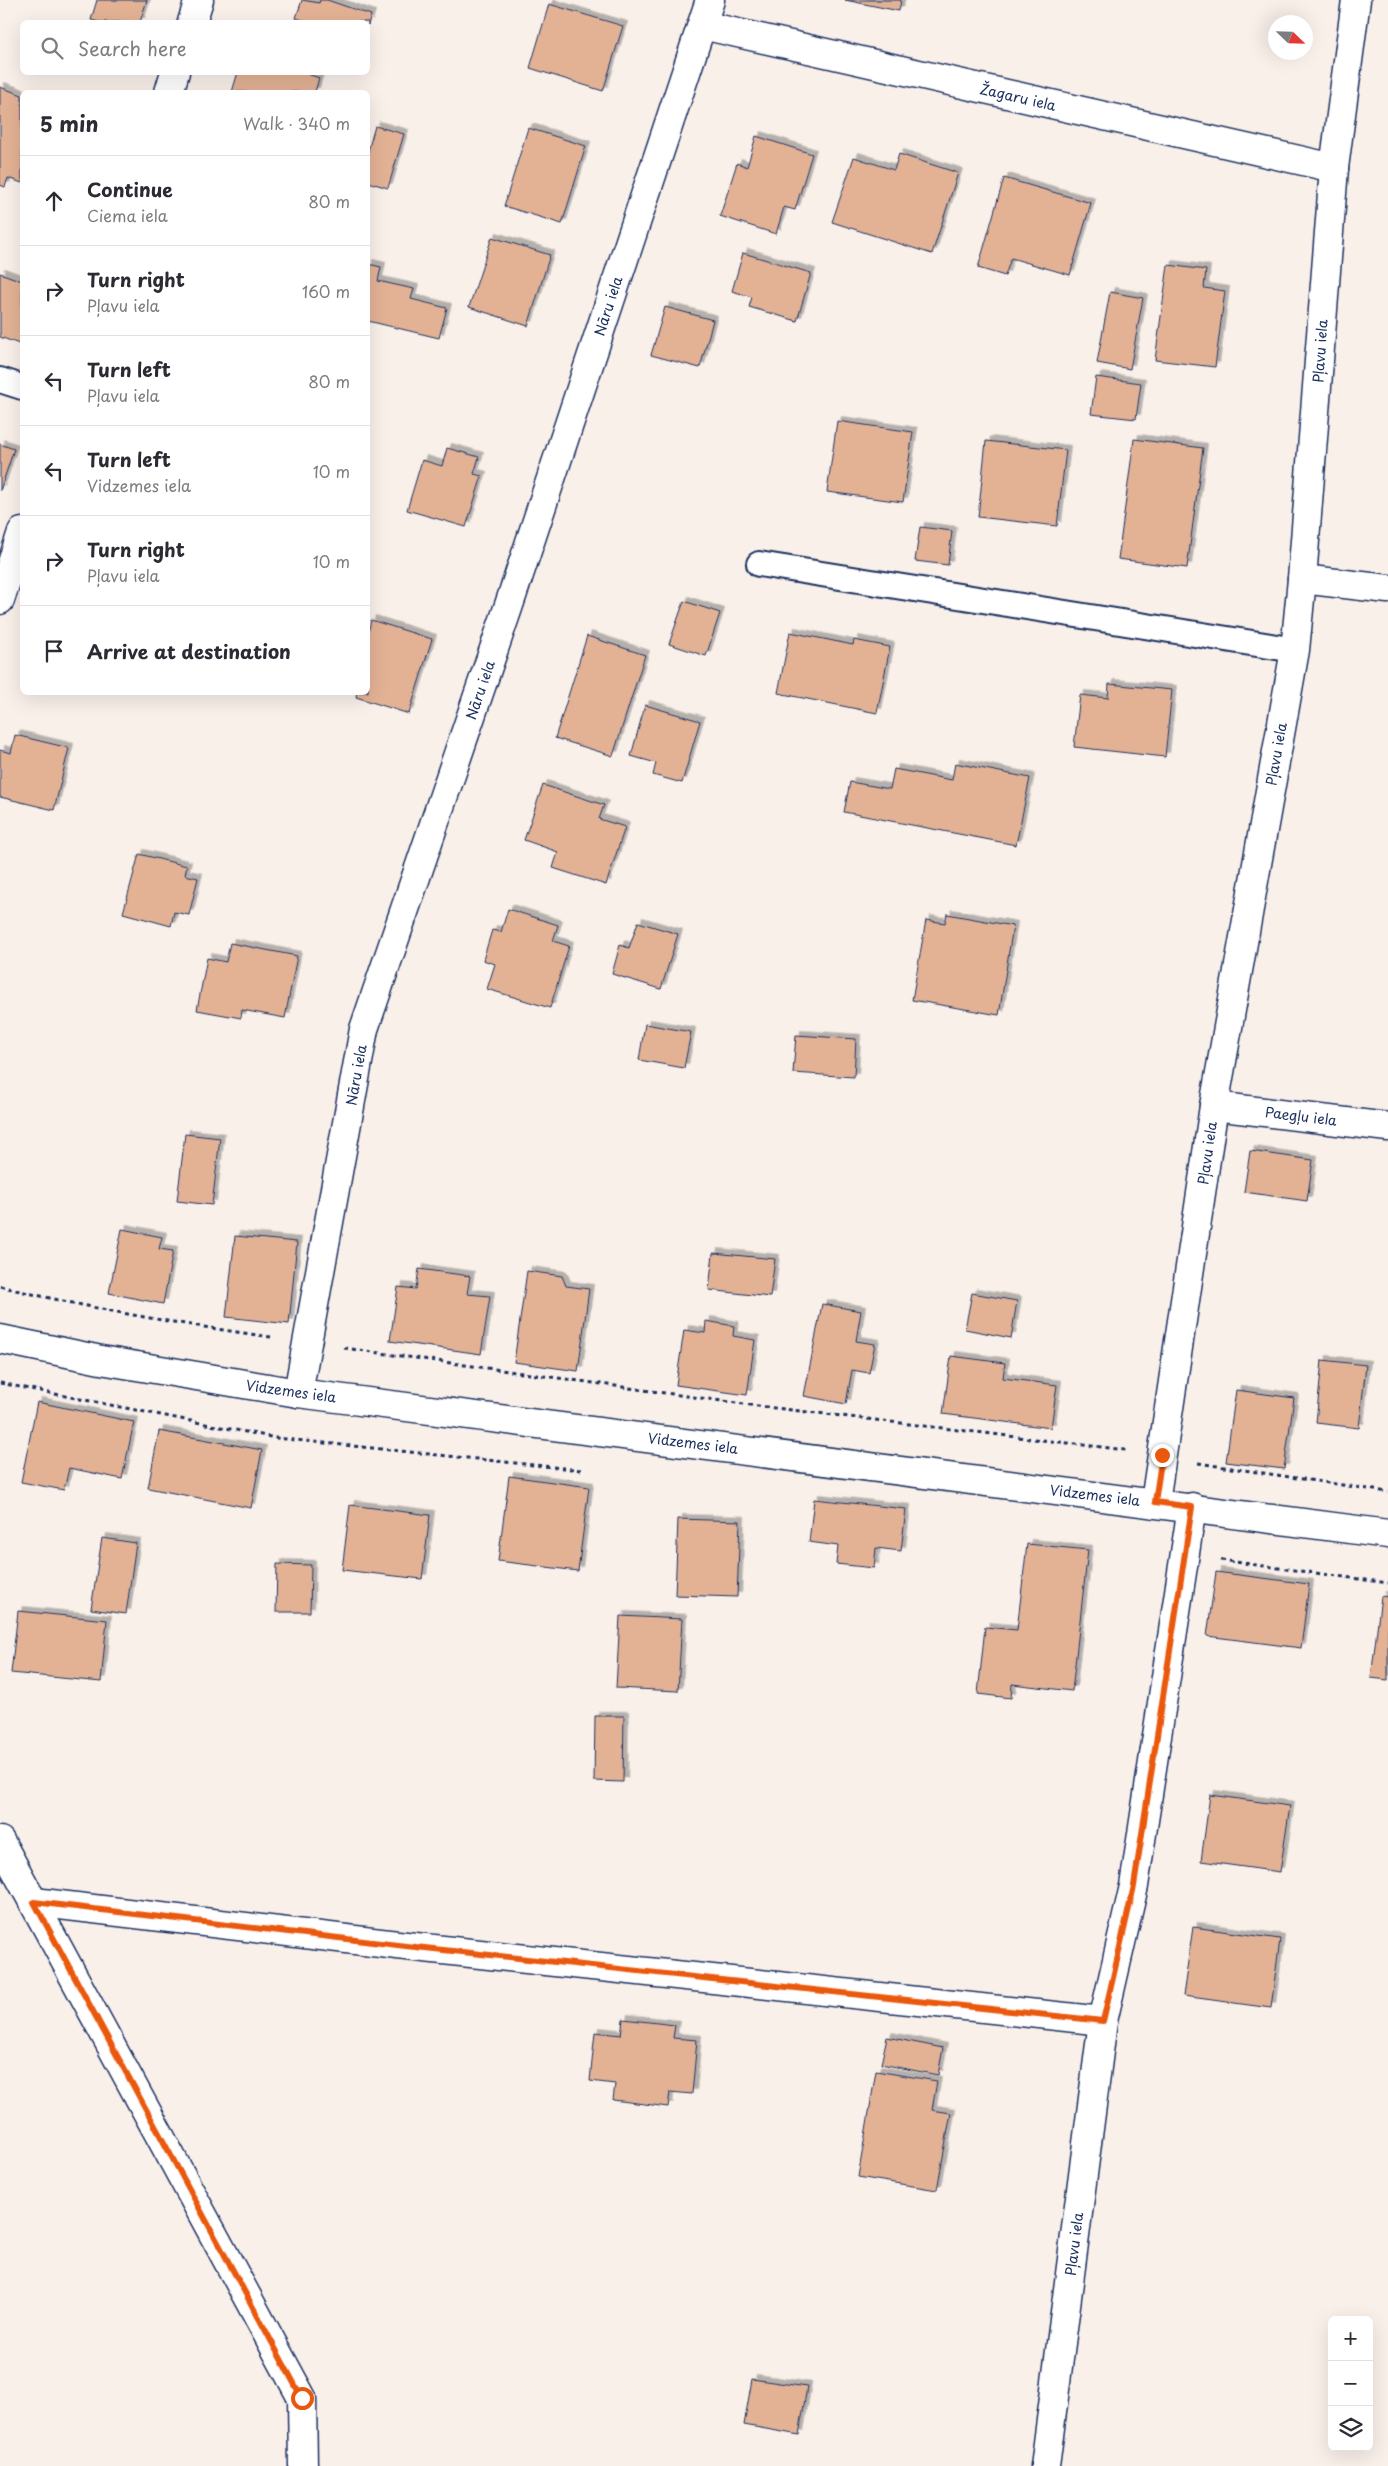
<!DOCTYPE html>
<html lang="en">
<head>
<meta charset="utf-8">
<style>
	body { margin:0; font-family:"Playpen Sans",sans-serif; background:#f2f2f3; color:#2b2b33 }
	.controls { position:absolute; right:15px; bottom:15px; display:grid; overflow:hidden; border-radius:8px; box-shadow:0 5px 20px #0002 }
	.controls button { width:45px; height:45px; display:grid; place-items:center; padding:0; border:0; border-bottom:1px solid #e1e1e2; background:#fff; color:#2b2b33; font:25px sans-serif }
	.compass { position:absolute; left:1268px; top:15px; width:45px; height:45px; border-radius:50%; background:#fff; box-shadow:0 5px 20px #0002; rotate:113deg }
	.stop { position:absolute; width:15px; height:15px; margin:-11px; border:4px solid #ea580c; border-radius:50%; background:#fff }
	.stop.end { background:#ea580c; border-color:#fff; box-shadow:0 1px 5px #0008 }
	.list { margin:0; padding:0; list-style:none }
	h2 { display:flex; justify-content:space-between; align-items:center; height:65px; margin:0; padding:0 20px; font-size:21px }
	h2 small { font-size:16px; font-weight:400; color:#7c7c81 }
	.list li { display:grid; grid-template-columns:32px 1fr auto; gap:15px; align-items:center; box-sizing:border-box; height:90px; padding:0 20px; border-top:1px solid #e1e1e2 }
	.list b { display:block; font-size:19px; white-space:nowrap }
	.list p { margin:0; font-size:16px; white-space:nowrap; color:#7c7c81 }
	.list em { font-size:16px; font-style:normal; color:#7c7c81 }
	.icon { flex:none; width:28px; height:28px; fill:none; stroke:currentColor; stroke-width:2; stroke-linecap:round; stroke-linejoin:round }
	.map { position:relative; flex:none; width:1388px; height:2466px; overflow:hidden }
	.search { position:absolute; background:#fff; box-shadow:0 5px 20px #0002; left:20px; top:20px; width:350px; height:55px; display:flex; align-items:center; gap:12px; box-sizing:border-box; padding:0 18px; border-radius:8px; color:#7c7c81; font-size:19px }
	.panel { position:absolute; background:#fff; box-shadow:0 5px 20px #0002; left:20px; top:90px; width:350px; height:605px; border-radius:8px }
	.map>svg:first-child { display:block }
	.building { fill:#e3b295; stroke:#1b2f5e; filter:url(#shadow) }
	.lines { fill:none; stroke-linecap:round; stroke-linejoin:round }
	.lane-casing { stroke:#1b2f5e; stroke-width:28 }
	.street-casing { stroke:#1b2f5e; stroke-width:31 }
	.secondary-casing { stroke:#1b2f5e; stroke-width:31 }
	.path { stroke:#1b2f5e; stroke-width:3; stroke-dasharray:4 4; stroke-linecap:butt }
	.lane { stroke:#fff; stroke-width:24 }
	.street { stroke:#fff; stroke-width:28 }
	.secondary { stroke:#fff; stroke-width:28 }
	.route { stroke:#ea580c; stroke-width:6 }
	.labels { text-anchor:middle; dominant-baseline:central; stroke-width:4; stroke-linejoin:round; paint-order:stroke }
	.street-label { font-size:14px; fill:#1b2f5e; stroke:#fff }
</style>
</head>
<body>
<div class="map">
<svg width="1388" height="2466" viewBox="0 0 1388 2466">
	<defs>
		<filter id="shadow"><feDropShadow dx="4.5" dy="-4.5" stdDeviation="0" flood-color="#0004"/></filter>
	</defs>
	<rect width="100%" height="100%" fill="#f9f0ea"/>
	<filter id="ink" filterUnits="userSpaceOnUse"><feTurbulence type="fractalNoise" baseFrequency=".02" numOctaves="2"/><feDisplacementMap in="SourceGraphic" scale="10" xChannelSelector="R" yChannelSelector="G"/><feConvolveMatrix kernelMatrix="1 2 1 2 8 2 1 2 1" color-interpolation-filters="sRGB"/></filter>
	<g filter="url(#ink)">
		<g class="building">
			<polygon points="97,0 147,0 140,22 99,22 91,20"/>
			<polygon points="302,0 319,3 320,0 327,0 371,15 368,25 368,22 309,22 296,18"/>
			<polygon points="845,0 901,0 899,11"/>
			<polygon points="549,4 623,26 603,91 530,68"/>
			<polygon points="238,72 302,72 319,78 315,92 232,92"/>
			<polygon points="0,87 22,95 22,183 8,178 5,187 0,185"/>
			<polygon points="375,126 404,134 388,188 368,182 368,151"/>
			<polygon points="528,128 586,146 562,224 504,206"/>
			<polygon points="756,136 812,154 795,210 784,207 776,234 720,216 737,163 747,167"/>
			<polygon points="899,154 958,173 932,254 832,222 854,157 894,170"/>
			<polygon points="1004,178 1091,203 1070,275 1011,258 1005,276 978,268"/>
			<polygon points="492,237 550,255 528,326 469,307"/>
			<polygon points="743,253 811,273 797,321 749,307 752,297 732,291"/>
			<polygon points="368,264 381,267 378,281 414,289 411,299 447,308 439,338 368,321"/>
			<polygon points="1168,265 1206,270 1204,288 1225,291 1215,367 1155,360"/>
			<polygon points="0,273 22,281 22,345 0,337"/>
			<polygon points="1110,292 1143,298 1130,369 1097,363"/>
			<polygon points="665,307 713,320 700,368 651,355"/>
			<polygon points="1096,377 1141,383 1136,419 1091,414"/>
			<polygon points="837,421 913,432 903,502 827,492"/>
			<polygon points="1134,439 1203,448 1187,568 1118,559"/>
			<polygon points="986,441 1066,450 1057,526 978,517"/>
			<polygon points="0,444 14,449 0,491"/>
			<polygon points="447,448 479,457 474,474 482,476 466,527 407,510 422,460 442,466"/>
			<polygon points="920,527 952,531 948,565 915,561"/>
			<polygon points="684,601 720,613 706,656 669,644"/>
			<polygon points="371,620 432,639 409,714 356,697 357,692 368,692 368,633"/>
			<polygon points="790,632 853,645 854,640 890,647 877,713 778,693"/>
			<polygon points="587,636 645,655 613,756 555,738"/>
			<polygon points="1109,684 1172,690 1165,757 1074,747 1080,695 1108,698"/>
			<polygon points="645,705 700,721 682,783 653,775 656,763 631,756"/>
			<polygon points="15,735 69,748 54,810 0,797 0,750 11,753"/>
			<polygon points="955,763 1030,778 1016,845 844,812 850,782 890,789 894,769 952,780"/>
			<polygon points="543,785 604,805 599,819 625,827 606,885 553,868 558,852 524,840"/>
			<polygon points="139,854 187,866 185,875 198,878 189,915 174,912 171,926 123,913"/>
			<polygon points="508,909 558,925 553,941 569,946 550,1008 487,989 495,964 483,960 492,930 501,932"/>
			<polygon points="947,914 1013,926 999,1015 912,1000 926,920 945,923"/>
			<polygon points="638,922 678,934 661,989 612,974 620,945 629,948"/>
			<polygon points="230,943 297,956 285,1018 242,1010 241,1018 197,1010 207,958 226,962"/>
			<polygon points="645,1024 691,1032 684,1068 639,1060"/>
			<polygon points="796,1035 856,1039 854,1077 793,1073"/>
			<polygon points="185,1134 220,1138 212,1205 177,1201"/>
			<polygon points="1250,1151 1313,1160 1307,1201 1244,1192"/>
			<polygon points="122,1229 162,1237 159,1249 173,1251 163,1304 109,1293"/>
			<polygon points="235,1236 297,1242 289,1324 226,1317"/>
			<polygon points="713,1253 775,1259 770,1297 709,1290"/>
			<polygon points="419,1269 470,1276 467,1294 490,1296 481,1354 390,1341 398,1287 416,1289"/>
			<polygon points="527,1271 562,1276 566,1286 589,1289 578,1371 514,1362"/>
			<polygon points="972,1293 1017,1301 1011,1338 965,1329"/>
			<polygon points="822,1304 861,1311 856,1341 875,1344 869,1373 852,1370 846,1404 804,1396"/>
			<polygon points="706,1321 734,1326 733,1336 755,1340 747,1395 676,1385 684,1330 705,1333"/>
			<polygon points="951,1356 1005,1363 1003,1378 1057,1385 1051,1428 943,1414"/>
			<polygon points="1322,1360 1366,1365 1359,1428 1316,1423"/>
			<polygon points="1236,1390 1294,1398 1284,1469 1226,1462"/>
			<polygon points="37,1402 134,1422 122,1479 69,1468 64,1490 21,1482"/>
			<polygon points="159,1431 262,1450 251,1508 148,1488"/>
			<polygon points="509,1476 589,1487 578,1571 498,1561"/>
			<polygon points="814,1499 906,1509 901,1551 876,1548 874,1568 836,1564 838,1546 809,1542"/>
			<polygon points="350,1505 430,1515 422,1579 342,1570"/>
			<polygon points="678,1519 740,1521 737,1597 675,1595"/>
			<polygon points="102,1538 136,1543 126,1614 91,1609"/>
			<polygon points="1027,1544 1088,1550 1072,1691 1012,1684 1011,1698 978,1694 985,1627 1017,1630"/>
			<polygon points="277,1564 311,1565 310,1612 276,1612"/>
			<polygon points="1216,1572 1309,1584 1301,1648 1207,1636"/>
			<polygon points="1381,1596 1388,1597 1388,1680 1371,1678"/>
			<polygon points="18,1611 107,1620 101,1682 11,1673"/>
			<polygon points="620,1616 682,1619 678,1691 616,1688"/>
			<polygon points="595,1716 624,1716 623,1782 594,1781"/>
			<polygon points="1210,1795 1290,1806 1280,1872 1201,1861"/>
			<polygon points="1193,1927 1280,1939 1271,2008 1183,1996"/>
			<polygon points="623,2019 675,2025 673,2038 697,2040 692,2094 670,2092 668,2107 613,2100 615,2084 590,2081 595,2032 621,2035"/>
			<polygon points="887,2037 943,2048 938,2075 881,2064"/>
			<polygon points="876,2071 937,2081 932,2110 951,2113 937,2190 858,2177"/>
			<polygon points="752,2379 807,2387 799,2435 744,2425"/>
		</g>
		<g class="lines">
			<g class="lane-casing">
				<g id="lane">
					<polyline points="0,380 22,387"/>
					<polyline points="759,564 1295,650"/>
				</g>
			</g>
			<g class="street-casing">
				<g id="street">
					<polyline points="192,22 199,0"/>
					<polyline points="702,25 1334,168"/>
					<polyline points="169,92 175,72"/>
					<polyline points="1302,579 1388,589"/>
					<polyline points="0,600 22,532"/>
					<polyline points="1214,1106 1388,1127"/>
					<polyline points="298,1393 364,1029 509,605 710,0"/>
					<polyline points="1155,1502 1214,1106 1295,650 1302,579 1334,168 1356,0"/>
					<polyline points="0,1841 302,2398 303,2466"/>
					<polyline points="34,1902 406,1946 1103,2021"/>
					<polyline points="1045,2466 1103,2021 1134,1886 1192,1507"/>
				</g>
			</g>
			<g class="secondary-casing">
				<polyline id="secondary" points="0,1339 101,1360 298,1393 1388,1534"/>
			</g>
			<g class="path">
				<path d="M0,1286c89,23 180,38 271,51"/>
				<polyline points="344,1348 758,1406 1126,1450"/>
				<polyline points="0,1383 276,1438 582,1470"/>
				<polyline points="1198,1463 1388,1492"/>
				<polyline points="1221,1560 1388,1583"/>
			</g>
			<use href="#lane" class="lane"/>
			<use href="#street" class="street"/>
			<use href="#secondary" class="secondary"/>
		</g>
	</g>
	<g class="lines" filter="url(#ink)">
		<polyline class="route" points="302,2398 34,1902 406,1946 1103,2021 1134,1886 1192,1507 1155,1502 1162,1455"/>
	</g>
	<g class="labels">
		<g class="street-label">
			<text transform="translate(1018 97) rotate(13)">Žagaru iela</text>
			<text transform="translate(608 306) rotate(-72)">Nāru iela</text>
			<text transform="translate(1320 351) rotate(-86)">Pļavu iela</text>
			<text transform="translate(480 690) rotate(-71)">Nāru iela</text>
			<text transform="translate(1276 754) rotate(-80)">Pļavu iela</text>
			<text transform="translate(356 1075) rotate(-80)">Nāru iela</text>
			<text transform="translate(1301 1116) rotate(7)">Paegļu iela</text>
			<text transform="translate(1207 1153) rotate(-82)">Pļavu iela</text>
			<text transform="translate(291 1391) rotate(8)">Vidzemes iela</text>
			<text transform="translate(693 1443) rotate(7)">Vidzemes iela</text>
			<text transform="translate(1095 1495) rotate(7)">Vidzemes iela</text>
			<text transform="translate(1074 2244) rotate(-83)">Pļavu iela</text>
		</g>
	</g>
</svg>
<div class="controls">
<button>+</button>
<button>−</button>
<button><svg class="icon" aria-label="layers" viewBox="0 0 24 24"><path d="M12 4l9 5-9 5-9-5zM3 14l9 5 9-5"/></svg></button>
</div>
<svg class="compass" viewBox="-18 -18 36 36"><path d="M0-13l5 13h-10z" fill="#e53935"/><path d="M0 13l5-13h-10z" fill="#7c7c81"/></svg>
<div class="stop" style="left:302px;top:2398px"></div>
<div class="stop end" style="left:1162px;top:1455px"></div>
<div class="search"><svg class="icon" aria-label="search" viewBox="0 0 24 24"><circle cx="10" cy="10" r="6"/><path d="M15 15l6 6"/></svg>Search here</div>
<section class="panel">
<h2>5 min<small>Walk · 340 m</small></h2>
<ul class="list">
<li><svg class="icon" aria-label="ahead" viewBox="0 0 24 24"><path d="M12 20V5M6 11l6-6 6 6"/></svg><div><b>Continue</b><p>Ciema iela</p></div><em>80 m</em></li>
<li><svg class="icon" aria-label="right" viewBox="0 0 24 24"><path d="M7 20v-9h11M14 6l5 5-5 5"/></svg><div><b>Turn right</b><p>Pļavu iela</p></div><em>160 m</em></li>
<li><svg class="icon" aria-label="left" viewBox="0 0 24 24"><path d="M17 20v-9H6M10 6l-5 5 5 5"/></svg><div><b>Turn left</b><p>Pļavu iela</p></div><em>80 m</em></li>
<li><svg class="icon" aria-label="left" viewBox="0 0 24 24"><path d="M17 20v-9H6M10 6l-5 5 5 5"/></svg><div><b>Turn left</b><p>Vidzemes iela</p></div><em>10 m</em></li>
<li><svg class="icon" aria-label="right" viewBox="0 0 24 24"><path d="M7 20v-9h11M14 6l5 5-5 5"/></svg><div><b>Turn right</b><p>Pļavu iela</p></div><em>10 m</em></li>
<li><svg class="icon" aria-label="arrive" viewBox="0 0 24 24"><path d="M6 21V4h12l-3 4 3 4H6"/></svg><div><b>Arrive at destination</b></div></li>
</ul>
</section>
</div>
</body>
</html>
